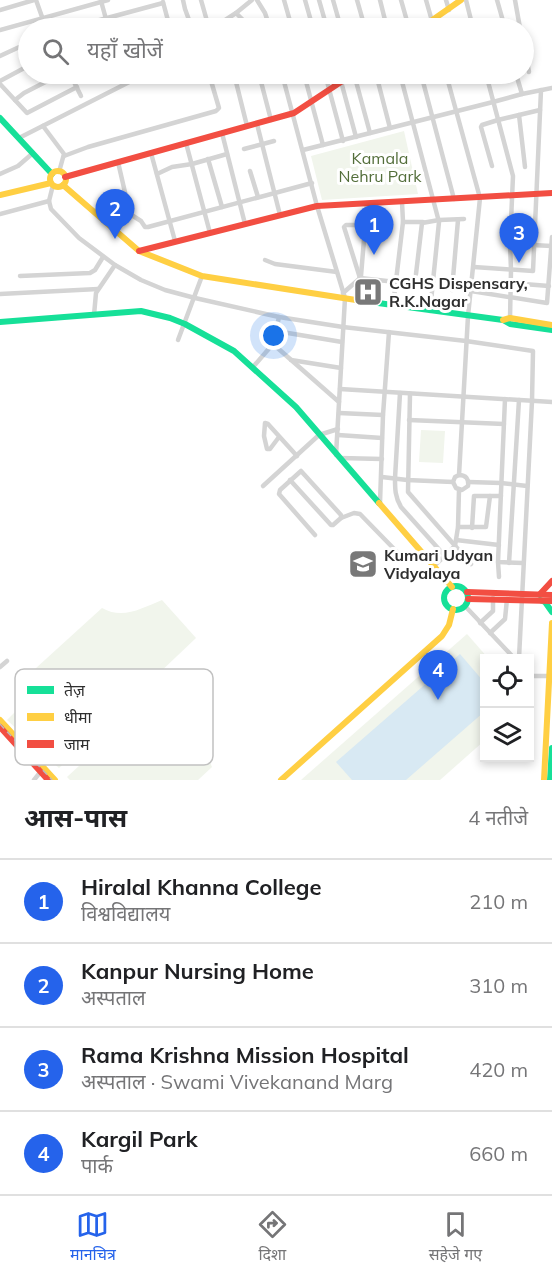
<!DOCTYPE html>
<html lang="hi">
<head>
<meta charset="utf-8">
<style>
	body { margin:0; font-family:Mulish,"Noto Sans Devanagari",sans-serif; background:#f6f6f6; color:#202124 }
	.controls { position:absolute; right:18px; bottom:18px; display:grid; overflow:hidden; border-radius:0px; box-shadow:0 3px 9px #0003 }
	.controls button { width:54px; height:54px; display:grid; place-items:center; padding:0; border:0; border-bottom:2px solid #e0e0e0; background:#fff; color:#202124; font:30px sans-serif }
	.you { position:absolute; left:274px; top:336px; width:21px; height:21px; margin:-15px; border:4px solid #fff; border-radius:50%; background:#1a73e8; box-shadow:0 0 0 9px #1a73e833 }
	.badge { display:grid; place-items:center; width:39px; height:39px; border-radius:50%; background:#2563eb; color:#fff; font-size:20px; font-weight:700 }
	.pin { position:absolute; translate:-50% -50px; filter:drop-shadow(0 2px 3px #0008) }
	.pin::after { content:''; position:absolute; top:32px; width:21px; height:18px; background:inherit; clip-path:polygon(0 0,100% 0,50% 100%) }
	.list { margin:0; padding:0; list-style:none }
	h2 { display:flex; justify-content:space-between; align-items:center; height:78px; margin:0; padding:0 24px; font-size:26px }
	h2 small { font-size:20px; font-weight:400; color:#757577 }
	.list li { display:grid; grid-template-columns:39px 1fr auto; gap:18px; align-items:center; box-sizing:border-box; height:84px; padding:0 24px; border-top:2px solid #e0e0e0 }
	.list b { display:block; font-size:22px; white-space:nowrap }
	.list p { margin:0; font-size:20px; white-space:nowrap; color:#757577 }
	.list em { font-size:20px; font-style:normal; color:#757577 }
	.icon { flex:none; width:33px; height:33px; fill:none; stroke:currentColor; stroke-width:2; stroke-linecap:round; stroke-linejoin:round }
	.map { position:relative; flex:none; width:552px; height:780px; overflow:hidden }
	.search { position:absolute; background:#fff; box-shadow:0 3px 9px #0003; left:18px; right:18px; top:18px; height:66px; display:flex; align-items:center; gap:15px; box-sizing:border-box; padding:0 21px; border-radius:33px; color:#757577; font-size:22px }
	.sheet { height:414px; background:#fff }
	nav { display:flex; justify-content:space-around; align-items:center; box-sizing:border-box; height:84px; border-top:2px solid #e0e0e0; background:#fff; font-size:16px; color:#757577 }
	nav a { display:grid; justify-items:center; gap:3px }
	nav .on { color:#2563eb }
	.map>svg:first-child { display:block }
	.green { fill:#f1f5ec }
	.water { fill:#d8e9f3 }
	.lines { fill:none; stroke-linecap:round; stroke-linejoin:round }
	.street { stroke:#d4d4d4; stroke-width:4.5 }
	.fast { stroke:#16e098; stroke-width:6 }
	.slow { stroke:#ffcf43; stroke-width:6 }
	.jam { stroke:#f24e42; stroke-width:6 }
	.rail { stroke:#bbb; stroke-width:1.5; stroke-dasharray:6 4.5; stroke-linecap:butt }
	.labels { text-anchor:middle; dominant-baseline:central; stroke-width:6; stroke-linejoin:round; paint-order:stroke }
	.park-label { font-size:16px; fill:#536e3a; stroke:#fff }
	.poi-label { font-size:16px; font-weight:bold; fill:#2f2f2f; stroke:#fff; text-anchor:start }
	.key { fill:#fff; stroke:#c1c1c1; stroke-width:1.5 }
	.key-label { font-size:16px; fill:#2f2f2f }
</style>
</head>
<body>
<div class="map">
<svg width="552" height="780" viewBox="0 0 552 780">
	<rect width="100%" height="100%" fill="#fff"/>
	<g class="green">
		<polygon points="404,131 418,194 322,200 311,156"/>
		<polygon points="421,430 445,431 443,463 419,462"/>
		<path d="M162,600l34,38 -137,130 -52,-48 33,-33 -5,-18 67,-61c21,12 40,0 60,-8z"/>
		<polygon points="467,634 488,658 484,658 484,741 440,780 301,780"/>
		<polygon points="178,675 197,701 201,719 199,737 212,767 198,780 70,780 67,777"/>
	</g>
	<polygon class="water" points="460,654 484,682 484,712 406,780 352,780 336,762"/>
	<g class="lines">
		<g class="street">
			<polyline points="36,0 46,28"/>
			<polyline points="183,0 185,9 192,28"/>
			<polyline points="201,0 209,28"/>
			<polyline points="257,0 265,13 270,28"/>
			<polyline points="284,0 292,28"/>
			<polyline points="305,0 313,28"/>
			<polyline points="319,0 327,28"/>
			<polyline points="333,0 341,28"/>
			<polyline points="357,0 365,28"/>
			<polyline points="380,0 387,28"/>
			<polyline points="401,0 409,28"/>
			<polyline points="426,0 434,28"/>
			<polyline points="446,0 449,10"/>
			<polyline points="466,0 473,28"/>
			<polyline points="497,0 505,28"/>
			<polyline points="515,0 520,28"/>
			<polyline points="101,1 106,19"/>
			<polyline points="163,2 170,28"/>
			<polyline points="0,10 34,0"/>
			<polyline points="236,13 252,0"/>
			<polyline points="70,28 163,3"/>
			<polyline points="213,28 236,13 247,24 248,28"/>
			<polyline points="0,30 108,0"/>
			<polyline points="524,45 529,72"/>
			<polyline points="0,56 28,43"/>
			<polyline points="70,74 81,96"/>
			<polyline points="234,74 247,126"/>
			<polyline points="259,74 271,120"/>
			<polyline points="282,74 317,206 345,298 336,455"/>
			<polyline points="304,74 323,145"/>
			<polyline points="325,74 343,141"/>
			<polyline points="339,74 356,137"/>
			<polyline points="354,74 370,133"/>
			<polyline points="376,74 390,128"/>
			<polyline points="400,74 439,222 430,311"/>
			<polyline points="421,74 454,199"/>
			<path d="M446,74l34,124 -12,118 -9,159 -4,2 -2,5 3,6 6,2 6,-4c1,-7 -2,-11 -9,-11"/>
			<polyline points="486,74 513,176 510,244 511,270 510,319"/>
			<polyline points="516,74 522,94"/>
			<polyline points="0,81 28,66"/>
			<polyline points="0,84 27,113 77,87"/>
			<polyline points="15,100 24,93 61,74"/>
			<polyline points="519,115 525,167"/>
			<polyline points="257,124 280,215"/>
			<polyline points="43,126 64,154 59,172"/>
			<polyline points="222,133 245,224"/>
			<polyline points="19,138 145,74"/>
			<polyline points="186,143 210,233"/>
			<polyline points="244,149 274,141"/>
			<polyline points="303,150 493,102 522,94 552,88"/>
			<polyline points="151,153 175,241"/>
			<polyline points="64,156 88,147 216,111 219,108 209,74"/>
			<polyline points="208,159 222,207"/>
			<polyline points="492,166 481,127 482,125 498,120 540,110"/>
			<polyline points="250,171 258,197"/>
			<polyline points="0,174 18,166 33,153"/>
			<polyline points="157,174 172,167 192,164 227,154"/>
			<polyline points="53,185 49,201 51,209 79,238 115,265 141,280 165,290 195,298 279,317 343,327 466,341 533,351 532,401 519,658"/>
			<polyline points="0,214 49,201"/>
			<polyline points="130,214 141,221 145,227 148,227 312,183"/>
			<polyline points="403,222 423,222"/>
			<polyline points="366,225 346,225 344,227 360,278 396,282"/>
			<polyline points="116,231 130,214 118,162"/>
			<polyline points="510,244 552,246"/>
			<polyline points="265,260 275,264 337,272"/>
			<polyline points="474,267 533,271 541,90"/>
			<polyline points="416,274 422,223 439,220 464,219"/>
			<polyline points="20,276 90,273 95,270 103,257"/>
			<polyline points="511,283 549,286"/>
			<polyline points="452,290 458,220"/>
			<polyline points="471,291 547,303 552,237"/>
			<polyline points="343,293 358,280 361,276 367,203"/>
			<polyline points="0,294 98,289"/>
			<polyline points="393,306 403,222 402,202"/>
			<polyline points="94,315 96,293 115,265"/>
			<polyline points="276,331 342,342"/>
			<polyline points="178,340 202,276"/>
			<polyline points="273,344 339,402"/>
			<polyline points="291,360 341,368"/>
			<polyline points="253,367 273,344 279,317"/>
			<polyline points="340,389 552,402"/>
			<path d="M400,393l-5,85c0,11 0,19 6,29l44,49"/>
			<polyline points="410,394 408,492 471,564"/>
			<polyline points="505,399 498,562 523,563"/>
			<polyline points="339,413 383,415"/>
			<polyline points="409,420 504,424"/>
			<polyline points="338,435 382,438"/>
			<polyline points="279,437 270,449 267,449 264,436 265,423 268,424 297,456"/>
			<polyline points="340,458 382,459"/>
			<polyline points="382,477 407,480 453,482"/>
			<polyline points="290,480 331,525 333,525 341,518 341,515 301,471 280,490 279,494 315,535"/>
			<polyline points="469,482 501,483 527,486"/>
			<polyline points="263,486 319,435 338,429"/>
			<polyline points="380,503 383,415 389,332"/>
			<polyline points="341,518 354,513 360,514 399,554"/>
			<polyline points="458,527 486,527 490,496"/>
			<polyline points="472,528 474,496 501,496"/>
			<polyline points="456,540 499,545"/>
			<polyline points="498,562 499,577"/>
			<polyline points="509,563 519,400"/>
			<polyline points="434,566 455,546 458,527 459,490"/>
			<polyline points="465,606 514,658"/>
			<polyline points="480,623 493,611 493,598"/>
			<polyline points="490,633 505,619 507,599"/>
			<polyline points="0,667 7,661"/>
			<polyline points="530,674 534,676 550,676"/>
			<polyline points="34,780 42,770"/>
		</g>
		<g class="fast">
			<polyline points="0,118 52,174"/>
			<polyline points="356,300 503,320 510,324 552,330"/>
			<polyline points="0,322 141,311 170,318 185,324 234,351 296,407 379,503"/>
			<circle cx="456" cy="598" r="12"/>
			<polyline points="540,600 545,602 552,612"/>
			<polyline points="550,780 552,748"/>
		</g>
		<g class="slow">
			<polyline points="421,28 461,0"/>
			<circle cx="58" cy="179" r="8"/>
			<polyline points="63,185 139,251 202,276 356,300"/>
			<polyline points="0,195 51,183"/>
			<polyline points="503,320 510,318 552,325"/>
			<polyline points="379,503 452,587"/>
			<polyline points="0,720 55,780"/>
			<polyline points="281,780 442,636 449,625 453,609"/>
			<polyline points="544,780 552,623"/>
		</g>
		<g class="jam">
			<polyline points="65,177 294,113 353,74"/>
			<polyline points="139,251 317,206 552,193"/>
			<polyline points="467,592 552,595"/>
			<polyline points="540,594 552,581"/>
			<polyline points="468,599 552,601"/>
			<polyline points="0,727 48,780"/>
		</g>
		<polyline class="rail" points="0,724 52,780"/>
	</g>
	<defs>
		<g id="hospital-square" transform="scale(1.5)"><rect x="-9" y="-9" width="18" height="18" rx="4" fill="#787878" stroke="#fff"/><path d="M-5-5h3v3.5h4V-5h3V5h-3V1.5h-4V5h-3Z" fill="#fff"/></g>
		<g id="school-square" transform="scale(1.5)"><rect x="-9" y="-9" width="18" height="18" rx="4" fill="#787878" stroke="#fff"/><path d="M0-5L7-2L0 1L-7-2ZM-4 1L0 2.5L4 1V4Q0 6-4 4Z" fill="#fff"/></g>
	</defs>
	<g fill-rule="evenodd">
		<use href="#hospital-square" x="368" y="292"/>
		<use href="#school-square" x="363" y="564"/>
	</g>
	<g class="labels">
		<g class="park-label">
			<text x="380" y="158">Kamala<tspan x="380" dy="18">Nehru Park</tspan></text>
		</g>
		<g class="poi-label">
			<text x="389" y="283">CGHS Dispensary,<tspan x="389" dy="18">R.K.Nagar</tspan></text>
			<text x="384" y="555">Kumari Udyan<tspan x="384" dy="18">Vidyalaya</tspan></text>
		</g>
	</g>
	<rect x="15" y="669" width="198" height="96" rx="9" class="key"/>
	<rect x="27" y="686" width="27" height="8" fill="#16e098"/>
	<rect x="27" y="713" width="27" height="8" fill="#ffcf43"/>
	<rect x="27" y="740" width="27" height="8" fill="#f24e42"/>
	<g class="key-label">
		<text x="64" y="696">तेज़</text>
		<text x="64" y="723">धीमा</text>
		<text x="64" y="750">जाम</text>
	</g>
</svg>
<div class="controls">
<button><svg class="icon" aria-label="locate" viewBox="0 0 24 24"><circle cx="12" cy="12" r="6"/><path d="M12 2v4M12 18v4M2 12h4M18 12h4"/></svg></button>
<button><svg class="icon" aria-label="layers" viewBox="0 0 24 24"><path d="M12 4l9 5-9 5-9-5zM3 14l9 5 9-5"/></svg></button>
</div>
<div class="you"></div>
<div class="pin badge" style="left:374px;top:255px">1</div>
<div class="pin badge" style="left:115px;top:239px">2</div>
<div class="pin badge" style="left:519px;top:263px">3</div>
<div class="pin badge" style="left:438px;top:700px">4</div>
<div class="search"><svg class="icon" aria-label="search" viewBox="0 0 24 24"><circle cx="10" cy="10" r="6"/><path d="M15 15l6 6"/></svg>यहाँ खोजें</div>
</div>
<section class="sheet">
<h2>आस-पास<small>4 नतीजे</small></h2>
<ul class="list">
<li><span class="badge">1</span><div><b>Hiralal Khanna College</b><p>विश्वविद्यालय</p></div><em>210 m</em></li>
<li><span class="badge">2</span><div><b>Kanpur Nursing Home</b><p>अस्पताल</p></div><em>310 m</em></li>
<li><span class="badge">3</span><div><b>Rama Krishna Mission Hospital</b><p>अस्पताल · Swami Vivekanand Marg</p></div><em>420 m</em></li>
<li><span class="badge">4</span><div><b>Kargil Park</b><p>पार्क</p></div><em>660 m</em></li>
</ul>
</section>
<nav>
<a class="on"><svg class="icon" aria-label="map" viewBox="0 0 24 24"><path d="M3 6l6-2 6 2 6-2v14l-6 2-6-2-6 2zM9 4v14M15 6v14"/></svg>मानचित्र</a>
<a><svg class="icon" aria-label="directions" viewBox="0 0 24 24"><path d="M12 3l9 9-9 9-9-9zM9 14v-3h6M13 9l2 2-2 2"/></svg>दिशा</a>
<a><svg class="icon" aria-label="saved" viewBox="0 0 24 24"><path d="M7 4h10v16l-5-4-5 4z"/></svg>सहेजे गए</a>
</nav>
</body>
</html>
